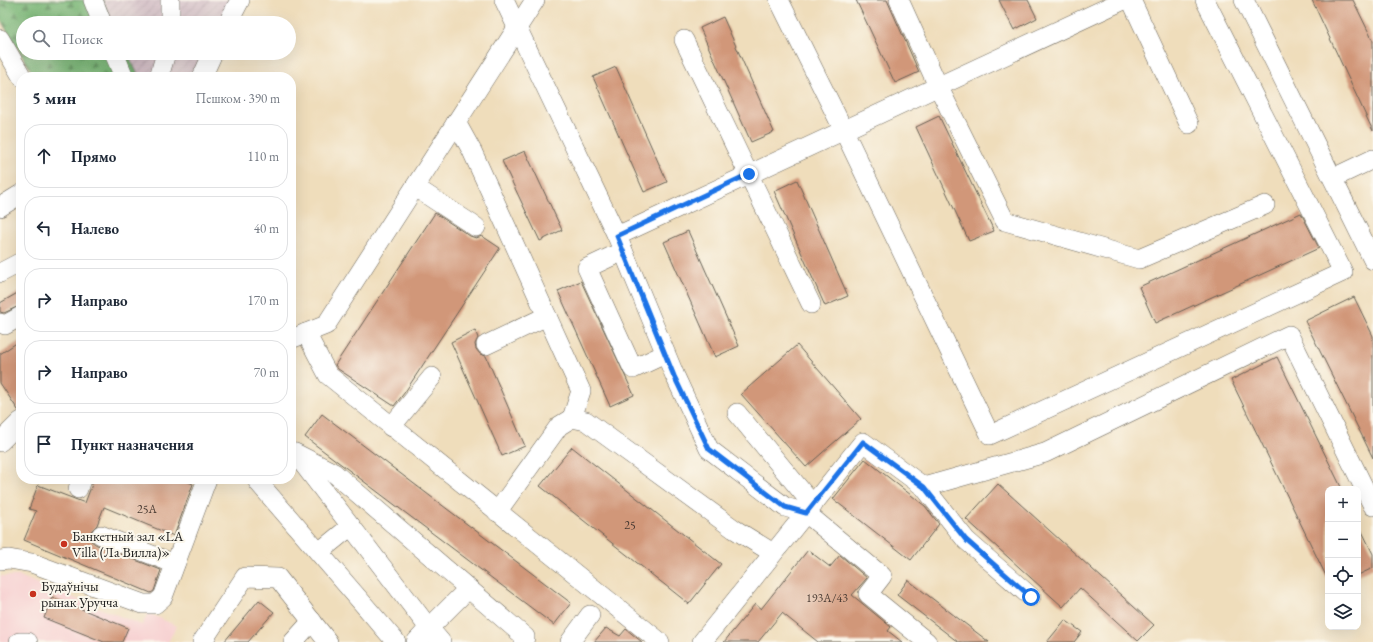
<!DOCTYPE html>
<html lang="ru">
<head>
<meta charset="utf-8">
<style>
	body { margin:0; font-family:"EB Garamond",serif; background:#f6f6f7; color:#1f2937 }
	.controls { position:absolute; right:12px; bottom:12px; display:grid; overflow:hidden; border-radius:8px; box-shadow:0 4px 16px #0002 }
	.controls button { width:36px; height:36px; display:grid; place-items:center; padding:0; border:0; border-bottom:1px solid #e0e1e3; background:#fff; color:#1f2937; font:20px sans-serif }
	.stop { position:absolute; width:12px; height:12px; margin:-9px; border:3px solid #1a73e8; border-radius:50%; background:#fff }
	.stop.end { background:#1a73e8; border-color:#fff; box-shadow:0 1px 4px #0008 }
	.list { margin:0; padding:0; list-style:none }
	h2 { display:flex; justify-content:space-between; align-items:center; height:52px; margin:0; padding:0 16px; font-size:17px }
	h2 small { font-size:13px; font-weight:400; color:#747a83 }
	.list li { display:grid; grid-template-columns:26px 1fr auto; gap:12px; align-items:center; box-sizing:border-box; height:64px; margin:0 8px 8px; padding:0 8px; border:1px solid #e0e1e3; border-radius:16px }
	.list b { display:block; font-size:15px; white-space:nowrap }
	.list em { font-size:13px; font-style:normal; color:#747a83 }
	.icon { flex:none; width:22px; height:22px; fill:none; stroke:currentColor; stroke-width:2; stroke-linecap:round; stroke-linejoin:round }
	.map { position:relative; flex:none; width:1373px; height:642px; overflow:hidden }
	.search { position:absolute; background:#fff; box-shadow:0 4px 16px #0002; left:16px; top:16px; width:280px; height:44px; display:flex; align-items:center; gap:10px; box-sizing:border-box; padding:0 14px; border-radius:22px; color:#747a83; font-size:15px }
	.panel { position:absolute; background:#fff; box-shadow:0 4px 16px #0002; left:16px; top:72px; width:280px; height:412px; border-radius:16px }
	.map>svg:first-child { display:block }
	.built { fill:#f7cfd0 }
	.industrial { fill:url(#industrial-furrows) }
	.forest { fill:url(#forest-firs); stroke:#4a6848 }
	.building { fill:#d19779 }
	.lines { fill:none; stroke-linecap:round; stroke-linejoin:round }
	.minor-casing { stroke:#666054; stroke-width:20 }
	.minor { stroke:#fff; stroke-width:19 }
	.route { stroke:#1a73e8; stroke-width:5 }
	.poi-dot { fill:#c8321e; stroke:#fbf7ec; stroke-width:1.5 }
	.labels { text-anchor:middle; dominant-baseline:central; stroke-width:4; stroke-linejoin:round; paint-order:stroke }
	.number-label { font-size:12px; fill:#493b33 }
	.poi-label { font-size:14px; fill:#1c1c1c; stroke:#fbf7ec; text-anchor:start }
</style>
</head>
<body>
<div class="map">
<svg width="1373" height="642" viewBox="0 0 1373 642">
	<defs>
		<pattern id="industrial-furrows" width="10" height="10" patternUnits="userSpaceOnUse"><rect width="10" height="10" fill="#d2bdc5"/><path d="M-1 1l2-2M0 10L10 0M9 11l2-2" fill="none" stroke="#b4a2a9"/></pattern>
		<pattern id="forest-firs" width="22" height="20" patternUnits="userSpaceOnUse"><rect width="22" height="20" fill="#78b574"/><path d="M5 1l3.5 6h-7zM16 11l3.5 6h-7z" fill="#62925e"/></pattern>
	</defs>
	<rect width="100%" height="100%" fill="#fbf7ec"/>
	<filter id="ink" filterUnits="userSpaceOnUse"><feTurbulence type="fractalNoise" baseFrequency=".025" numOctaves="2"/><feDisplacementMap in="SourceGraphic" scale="8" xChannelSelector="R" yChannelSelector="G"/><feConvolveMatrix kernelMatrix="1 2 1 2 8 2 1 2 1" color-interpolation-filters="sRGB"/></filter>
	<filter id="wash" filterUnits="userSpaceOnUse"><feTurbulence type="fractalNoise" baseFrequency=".012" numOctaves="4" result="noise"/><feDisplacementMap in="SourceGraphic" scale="16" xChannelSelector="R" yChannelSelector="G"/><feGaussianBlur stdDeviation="0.9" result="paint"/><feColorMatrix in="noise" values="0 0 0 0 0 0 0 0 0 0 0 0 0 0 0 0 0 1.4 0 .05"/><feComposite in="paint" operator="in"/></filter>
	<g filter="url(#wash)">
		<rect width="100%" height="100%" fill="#efddbb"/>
		<polygon class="built" points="0,576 19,576 142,625 148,613 177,626 168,642 0,642"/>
		<g class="industrial">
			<polygon points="104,0 233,0 220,23 113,23 103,2"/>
			<polygon points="127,53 205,53 192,77 139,77"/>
		</g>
		<polygon class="forest" points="0,0 104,0 103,2 113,23 23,23 23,53 127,53 139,77 35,77 0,19"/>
		<g id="blocks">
			<g class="building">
				<polygon points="856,0 887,0 919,72 895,83"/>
				<polygon points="999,0 1028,0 1037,18 1014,30"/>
				<polygon points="1312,0 1353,0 1373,41 1373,131"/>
				<polygon points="723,17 774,132 751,142 700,28"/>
				<polygon points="616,67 667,182 644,192 593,77"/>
				<polygon points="939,116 994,231 969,241 916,127"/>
				<polygon points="525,151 562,230 540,241 502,161"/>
				<polygon points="797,180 848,296 825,306 774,191"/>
				<polygon points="435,213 470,236 476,238 482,236 500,248 405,392 394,406 338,369 335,365"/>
				<polygon points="1301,213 1319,248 1155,323 1139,287"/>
				<polygon points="688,231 739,346 715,357 664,242"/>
				<polygon points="581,281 634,395 610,406 558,291"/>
				<polygon points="21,291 21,305 4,313 0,312 0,303"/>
				<polygon points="1354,297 1373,336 1373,458 1305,321"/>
				<polygon points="475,330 478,338 475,344 476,349 480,354 486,356 525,446 502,456 451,342"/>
				<polygon points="21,340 21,410 18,410 0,383 0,354"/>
				<polygon points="797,345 861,419 806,467 741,394"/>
				<polygon points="1277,357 1342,489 1328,489 1328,580 1231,380"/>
				<polygon points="322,414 571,603 554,625 305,437"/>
				<polygon points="572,447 721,564 689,604 540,486"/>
				<polygon points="865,459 925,506 939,524 911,560 833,499"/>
				<polygon points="94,479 182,479 193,484 174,536 104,507 97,525 91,531 91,541 97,545 161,570 154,591 151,593 24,540 36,511 29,509 38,485 85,503"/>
				<polygon points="998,484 1154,625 1138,641 1080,588 1063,607 966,519"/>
				<polygon points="1358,523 1373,554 1373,568 1358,575"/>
				<polygon points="808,550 830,567 840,555 867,578 852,595 891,627 888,631 902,642 818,642 782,613 758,642 724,642 755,604 761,609"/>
				<polygon points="908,580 989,642 958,642 897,595"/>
				<polygon points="52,597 128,628 122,642 104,642 44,618"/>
				<polygon points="259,600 274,612 248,642 224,642"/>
				<polygon points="1065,620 1082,632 1074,642 1047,642"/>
				<polygon points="606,628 620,636 626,629 642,642 594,642"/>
			</g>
		</g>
	</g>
	<g filter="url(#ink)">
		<use href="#blocks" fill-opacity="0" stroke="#666054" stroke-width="1"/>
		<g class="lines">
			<g class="minor-casing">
				<g id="minor">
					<polyline points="93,0 102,23"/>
					<polyline points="504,0 617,236 675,376 709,449 785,507 806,513 882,576 868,594 927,642"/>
					<polyline points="779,0 843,129 990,435 1343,272 1205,0"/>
					<polyline points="899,0 938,86 1005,221 1139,259 1265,205"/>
					<polyline points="1131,0 1189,124"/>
					<polyline points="1244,0 1373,260"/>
					<polyline points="170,23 170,0"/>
					<polyline points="228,23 240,0"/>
					<polyline points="0,39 22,77"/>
					<polyline points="684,40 811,304"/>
					<polyline points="114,53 124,77"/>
					<polyline points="159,77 166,53"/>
					<polyline points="202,77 213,53"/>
					<polyline points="456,122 472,151 581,391 572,418"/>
					<polyline points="1333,178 1373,159"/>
					<polyline points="415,187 476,227"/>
					<polyline points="0,207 21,194"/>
					<polyline points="617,236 1124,0"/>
					<polyline points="623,251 587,268 633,369 665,354"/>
					<polyline points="0,273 21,262"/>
					<polyline points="0,323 5,325 21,316"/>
					<polyline points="306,333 328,375 660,642"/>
					<polyline points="291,339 326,325 535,0"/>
					<polyline points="486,345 547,316"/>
					<polyline points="737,413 813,505"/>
					<polyline points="391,427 432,377"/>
					<polyline points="0,442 21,421"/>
					<polyline points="291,457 295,453 334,473 525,637 524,642"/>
					<polyline points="298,457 429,628 468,589"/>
					<polyline points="262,479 258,482 396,642"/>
					<polyline points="924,487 1045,453 1289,335 1373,506"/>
					<polyline points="78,489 81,479"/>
					<polyline points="497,512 559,426 572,418 586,421 734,529 773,553"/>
					<polyline points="101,535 175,564"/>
					<polyline points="319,552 351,526"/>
					<polyline points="0,560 9,559 32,563 143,604 155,604 163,597 207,479"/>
					<polyline points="19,642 28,642"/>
					<polyline points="202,642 245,577 278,578 328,642"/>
					<polyline points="293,642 312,621"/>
					<polyline points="416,642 429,628 441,642"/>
					<polyline points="570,642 590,615"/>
					<polyline points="702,642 863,442 924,487 966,540 1031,597"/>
				</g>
			</g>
			<use href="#minor" class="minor"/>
		</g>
	</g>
	<g class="lines" filter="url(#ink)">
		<polyline class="route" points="749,174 617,236 674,376 709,449 785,507 806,513 863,442 924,487 966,540 1031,597"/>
	</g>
	<g class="poi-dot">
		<circle cx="64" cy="544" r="4"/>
		<circle cx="33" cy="594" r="4"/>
	</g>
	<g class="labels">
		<g class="number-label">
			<text x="147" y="509">25А</text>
			<text x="630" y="525">25</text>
			<text x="827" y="598">193А/43</text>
		</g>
		<g class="poi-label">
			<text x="72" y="536">Банкетный зал «LA<tspan x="72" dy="16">Villa (Ла Вилла)»</tspan></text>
			<text x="41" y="586">Будаўнічы<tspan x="41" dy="16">рынак Уручча</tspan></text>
		</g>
	</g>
</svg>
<div class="controls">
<button>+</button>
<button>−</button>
<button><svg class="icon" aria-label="locate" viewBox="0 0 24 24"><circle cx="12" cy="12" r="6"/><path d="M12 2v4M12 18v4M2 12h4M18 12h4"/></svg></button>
<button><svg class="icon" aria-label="layers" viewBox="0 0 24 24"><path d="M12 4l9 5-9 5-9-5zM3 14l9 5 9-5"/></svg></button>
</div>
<div class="stop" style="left:1031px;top:597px"></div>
<div class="stop end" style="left:749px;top:174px"></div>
<div class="search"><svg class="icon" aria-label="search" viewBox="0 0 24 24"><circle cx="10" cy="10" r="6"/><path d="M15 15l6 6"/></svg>Поиск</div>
<section class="panel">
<h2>5 мин<small>Пешком · 390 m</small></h2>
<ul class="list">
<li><svg class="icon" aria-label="ahead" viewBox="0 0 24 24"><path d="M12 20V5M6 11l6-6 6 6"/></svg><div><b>Прямо</b></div><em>110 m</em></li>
<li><svg class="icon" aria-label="left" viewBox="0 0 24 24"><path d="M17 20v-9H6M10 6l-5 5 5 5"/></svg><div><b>Налево</b></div><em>40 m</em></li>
<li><svg class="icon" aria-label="right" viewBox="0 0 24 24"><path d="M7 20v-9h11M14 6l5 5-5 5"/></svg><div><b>Направо</b></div><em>170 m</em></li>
<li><svg class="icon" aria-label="right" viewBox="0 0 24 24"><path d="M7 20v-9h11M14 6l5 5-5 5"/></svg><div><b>Направо</b></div><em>70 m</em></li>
<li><svg class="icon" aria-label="arrive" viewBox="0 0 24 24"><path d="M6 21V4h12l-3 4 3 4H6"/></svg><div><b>Пункт назначения</b></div></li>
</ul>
</section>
</div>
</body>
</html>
